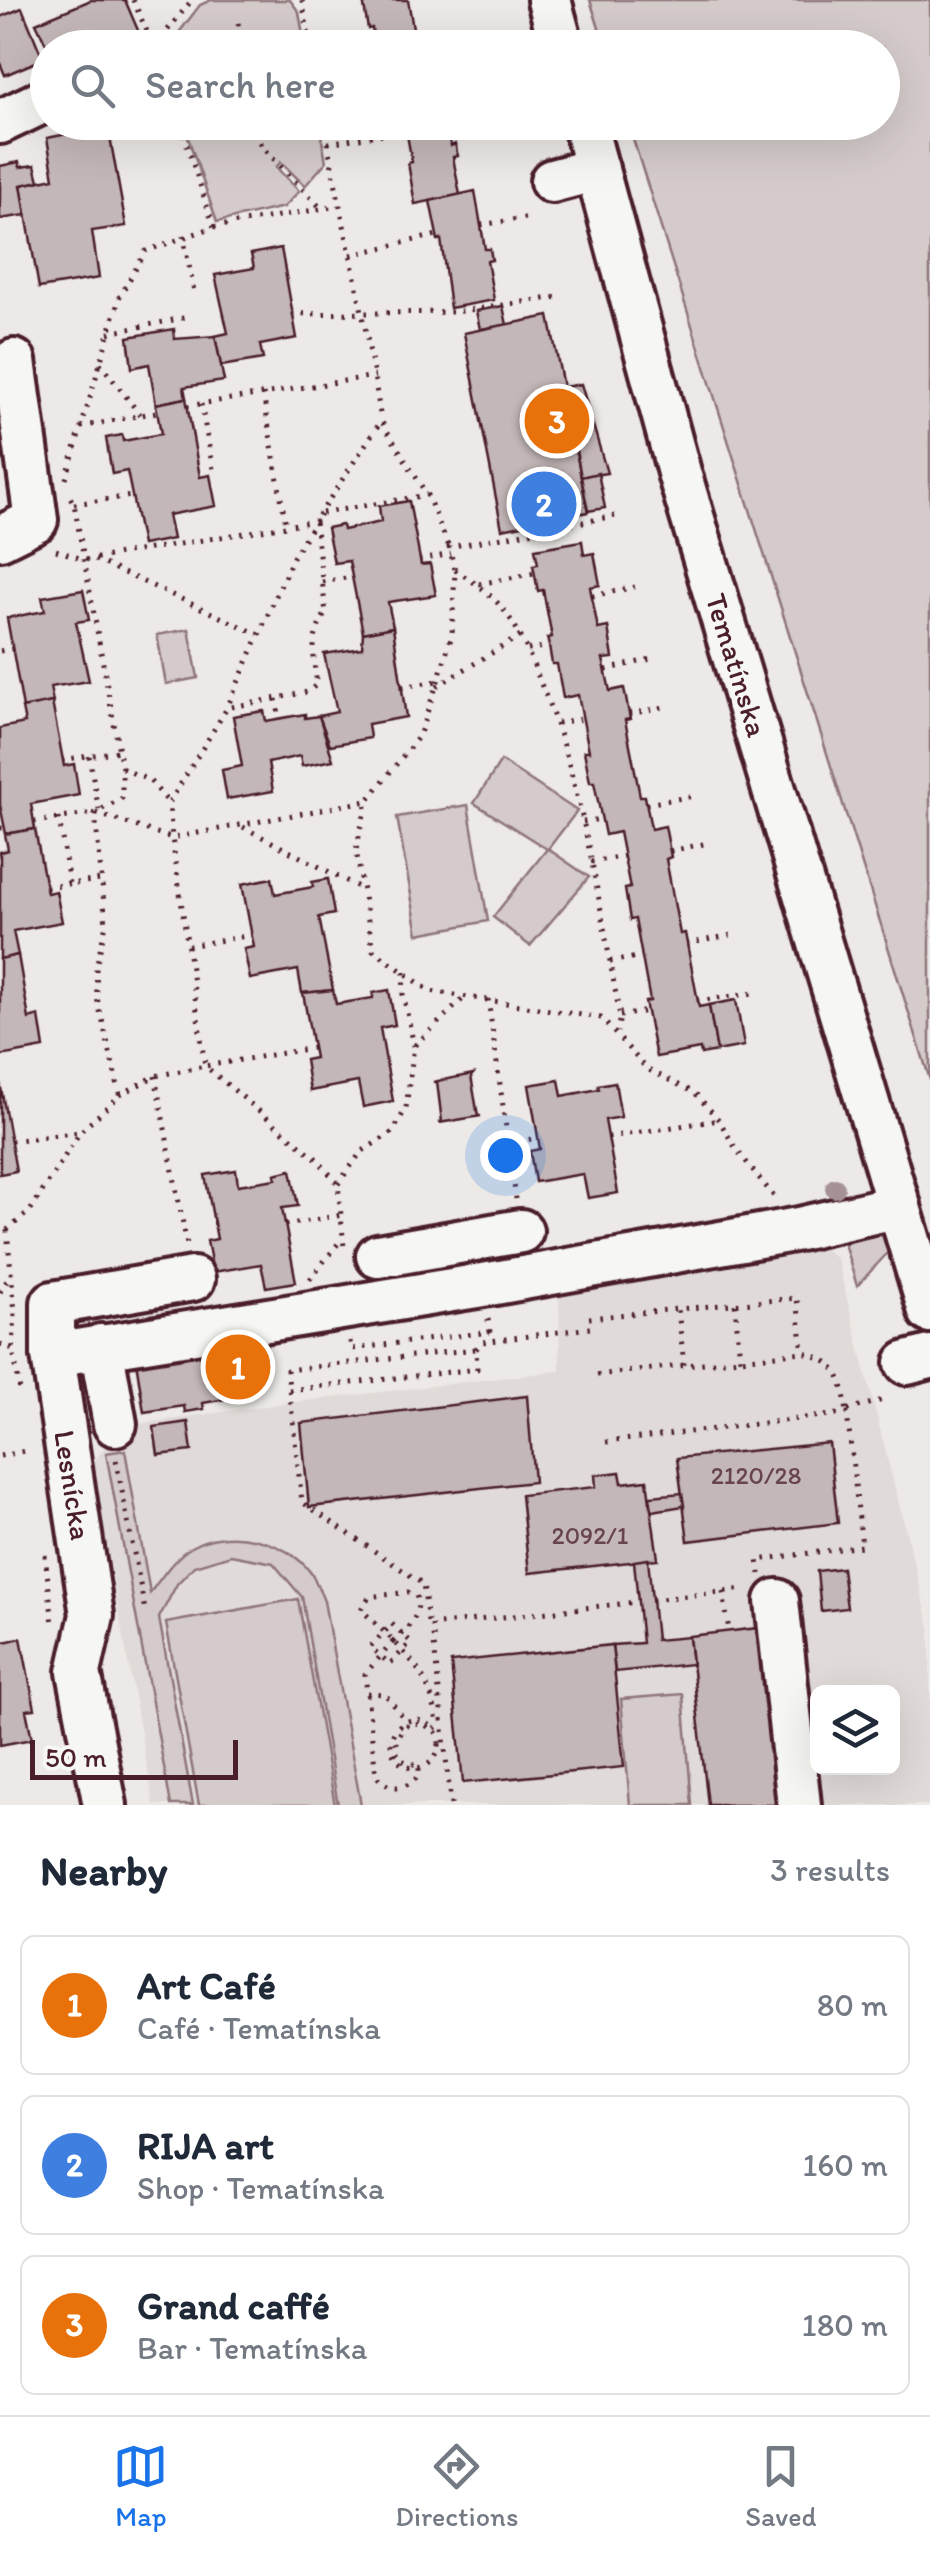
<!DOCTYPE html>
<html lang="en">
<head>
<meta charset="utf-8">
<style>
	body { margin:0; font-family:Itim,sans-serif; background:#f6f6f7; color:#1f2937 }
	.controls { position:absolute; right:30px; bottom:30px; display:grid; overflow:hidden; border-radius:15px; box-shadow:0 10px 40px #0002 }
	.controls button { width:90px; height:90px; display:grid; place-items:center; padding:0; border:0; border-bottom:2px solid #e0e1e3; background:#fff; color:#1f2937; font:50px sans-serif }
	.scale { position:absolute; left:30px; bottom:25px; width:208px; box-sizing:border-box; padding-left:10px; border:5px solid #4a1f2b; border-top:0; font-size:28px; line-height:35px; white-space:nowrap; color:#4a1f2b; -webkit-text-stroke:8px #f6f6f2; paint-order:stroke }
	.you { position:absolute; left:505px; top:1155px; width:35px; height:35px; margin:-25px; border:8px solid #fff; border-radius:50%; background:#1a73e8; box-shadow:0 0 0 15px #1a73e833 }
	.badge { display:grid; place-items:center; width:65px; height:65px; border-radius:50%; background:#1a73e8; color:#fff; font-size:32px; font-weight:700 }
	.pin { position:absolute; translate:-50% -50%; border:5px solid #fff; box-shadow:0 2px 10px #0006 }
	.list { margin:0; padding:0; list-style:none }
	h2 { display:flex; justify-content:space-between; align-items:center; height:130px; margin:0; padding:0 40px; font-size:42px }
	h2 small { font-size:32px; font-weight:400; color:#747a83 }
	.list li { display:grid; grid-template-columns:65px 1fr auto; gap:30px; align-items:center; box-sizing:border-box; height:140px; margin:0 20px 20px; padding:0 20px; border:2px solid #e0e1e3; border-radius:15px }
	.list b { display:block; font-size:38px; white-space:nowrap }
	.list p { margin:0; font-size:32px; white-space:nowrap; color:#747a83 }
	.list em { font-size:32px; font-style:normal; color:#747a83 }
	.icon { flex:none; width:55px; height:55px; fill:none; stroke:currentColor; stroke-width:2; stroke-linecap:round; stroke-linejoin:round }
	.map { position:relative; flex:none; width:930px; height:1805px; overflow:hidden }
	.search { position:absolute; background:#fff; box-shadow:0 10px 40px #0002; left:30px; right:30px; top:30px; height:110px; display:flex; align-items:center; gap:25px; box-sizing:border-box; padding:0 35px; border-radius:55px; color:#747a83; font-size:38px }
	.sheet { height:610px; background:#fff }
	nav { display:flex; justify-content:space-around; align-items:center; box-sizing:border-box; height:140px; border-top:2px solid #e0e1e3; background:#fff; font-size:28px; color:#747a83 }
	nav a { display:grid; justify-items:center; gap:5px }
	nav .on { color:#1a73e8 }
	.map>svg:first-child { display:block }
	.built { fill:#e0dad8; fill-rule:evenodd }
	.green { fill:#d4cbca; stroke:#8f757a; stroke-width:2.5 }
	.building { fill:#c4b7b7; stroke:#4a1f2b; stroke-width:2.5 }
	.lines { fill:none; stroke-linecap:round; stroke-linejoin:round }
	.minor-casing { stroke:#4a1f2b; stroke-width:50 }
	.path { stroke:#4a1f2b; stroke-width:5; stroke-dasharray:2.5 8; stroke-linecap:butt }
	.minor { stroke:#f6f6f2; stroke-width:42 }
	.tree { fill:#a69295 }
	.labels { text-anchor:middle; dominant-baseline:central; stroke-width:10; stroke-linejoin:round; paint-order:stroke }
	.number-label { font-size:25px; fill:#68454e }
	.street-label { font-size:30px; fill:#4a1f2b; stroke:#f6f6f2 }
</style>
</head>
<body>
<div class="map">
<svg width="930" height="1805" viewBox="0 0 930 1805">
	<rect width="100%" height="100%" fill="#ece9e6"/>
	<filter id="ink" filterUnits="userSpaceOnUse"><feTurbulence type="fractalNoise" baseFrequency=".01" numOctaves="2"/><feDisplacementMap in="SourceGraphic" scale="20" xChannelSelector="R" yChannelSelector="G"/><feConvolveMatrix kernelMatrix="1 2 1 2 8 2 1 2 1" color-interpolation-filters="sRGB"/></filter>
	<g filter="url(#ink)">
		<path class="built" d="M807,1235l30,24 93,368v178h-776l-62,-340 26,-38 162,-23 280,-33 -1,-85zM818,1692h74v76h-74z"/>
		<g class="green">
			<polygon points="211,0 290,0 299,12 305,47 168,47 200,5"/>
			<polygon points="590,0 930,0 930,1080 628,123 882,122 882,48 605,47"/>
			<polygon points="183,123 245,123 247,130 262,123 319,123 326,162 305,186 281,162 276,167 299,191 284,207 217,222"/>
			<polygon points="189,629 198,678 166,684 157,635"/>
			<polygon points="501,761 577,811 548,849 589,877 530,946 493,917 547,849 474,803"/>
			<polygon points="468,805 488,921 418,934 397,817"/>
			<polygon points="877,1228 890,1237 893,1247 857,1286 843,1240"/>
			<path d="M125,1450l25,143c12,-16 23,-34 41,-46 35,-21 96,-8 120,26 5,8 9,19 13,28l37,204h-23l-36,-208 -29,-34 -42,-8 -37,11 -17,18 -18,34 34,187h-22l-65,-352z"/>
			<polygon points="298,1599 335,1805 199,1805 166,1623"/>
			<polygon points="683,1694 692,1805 630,1805 621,1699"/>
		</g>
		<g class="building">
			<polygon points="91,0 125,0 140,35 110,48 48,48 36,23"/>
			<polygon points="363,0 408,0 415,39 420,38 422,48 375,48 372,28 368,29"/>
			<polygon points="22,8 43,59 5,75 0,63 0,17"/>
			<polygon points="401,122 446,122 451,146 455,144 458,156 453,157 460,195 415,204 408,163 412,162 407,135 403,135"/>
			<polygon points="108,126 126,226 92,231 99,278 39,288 21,185 54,178 47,138"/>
			<polygon points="19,162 20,167 35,165 39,181 21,185 26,215 0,219 0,166"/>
			<polygon points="475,191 485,249 490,249 492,260 487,261 494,300 450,308 441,239 438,240 430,201"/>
			<polygon points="281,248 297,338 260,345 263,359 221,366 215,336 228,333 215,275 254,268 251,254"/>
			<polygon points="503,306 507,325 480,329 476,311"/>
			<polygon points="549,316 588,512 502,529 464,333"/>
			<polygon points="174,329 175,339 215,336 224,381 184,387 186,398 156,404 149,364 132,368 128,337"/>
			<polygon points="581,384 607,473 581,477 564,387"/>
			<polygon points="186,398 200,477 210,475 216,506 168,515 173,539 142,545 127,471 112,474 106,438 122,435 123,441 161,434 156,404"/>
			<polygon points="598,473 605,508 588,511 581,477"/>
			<polygon points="409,501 421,565 430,564 436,595 388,602 393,627 363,633 349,561 334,563 327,528 342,525 343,530 381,522 379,506"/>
			<polygon points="582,541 584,555 594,553 600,585 590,587 598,629 608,627 613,658 603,659 610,691 624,688 630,719 625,720 640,796 645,796 651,829 665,826 671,857 666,859 680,934 685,933 699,1007 709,1005 717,1051 701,1054 700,1049 656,1057 645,1002 650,1001 635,919 630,920 625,889 630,888 619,832 605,835 594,782 590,782 584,751 589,751 578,695 563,698 557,664 552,664 549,646 547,638 552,637 543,590 538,591 533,565 538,564 535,549"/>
			<polygon points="83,590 89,620 76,622 89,681 50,687 53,702 23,708 7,618 45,611 42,597"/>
			<polygon points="393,627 406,717 368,724 370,738 330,745 319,716 337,712 324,654 362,648 363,633"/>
			<polygon points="52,702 64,766 74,764 79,795 31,804 35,829 6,834 0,805 0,728 25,723 22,708"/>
			<polygon points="264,711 266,721 305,714 305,718 319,716 333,760 302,766 300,756 268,763 273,791 227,799 222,770 242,766 233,716"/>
			<polygon points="35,829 47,893 56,891 62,922 13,931 18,955 0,959 0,852 8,850 5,834"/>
			<polygon points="272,878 275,894 313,887 312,882 328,879 334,914 319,917 333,990 302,993 298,970 250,979 244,949 254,947 242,884"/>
			<polygon points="18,955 29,1019 39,1016 44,1048 0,1056 0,959"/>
			<polygon points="333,990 336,1004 373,998 373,993 389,990 395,1025 380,1028 393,1101 363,1107 358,1082 310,1091 305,1060 315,1058 303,993"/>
			<polygon points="736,1000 744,1046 717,1051 709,1005"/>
			<polygon points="473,1074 471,1076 478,1116 481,1116 439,1123 442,1122 437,1082 433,1082"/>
			<polygon points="559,1080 562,1096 599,1089 598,1085 615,1082 621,1117 605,1120 618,1193 588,1198 583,1174 535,1182 530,1151 540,1149 529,1085"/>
			<polygon points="0,1082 16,1171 0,1174"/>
			<polygon points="236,1170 238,1185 276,1179 275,1174 291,1170 298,1206 282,1208 296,1282 266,1287 261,1264 213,1272 207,1241 217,1239 205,1175"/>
			<polygon points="233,1339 243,1396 203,1403 204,1409 185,1412 184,1406 144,1412 135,1355"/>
			<polygon points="527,1396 534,1482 309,1507 301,1423"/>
			<polygon points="188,1422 192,1451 158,1455 154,1427"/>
			<polygon points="829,1443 838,1523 688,1541 677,1458"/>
			<polygon points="620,1472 622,1483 647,1480 658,1559 529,1573 521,1495 596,1487 595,1475"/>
			<polygon points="682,1493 684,1506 652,1511 650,1496"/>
			<polygon points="648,1559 656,1640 689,1637 692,1664 615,1672 612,1645 642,1643 634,1561"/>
			<polygon points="842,1568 847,1608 821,1611 817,1571"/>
			<polygon points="767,1627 786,1805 708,1805 689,1636"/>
			<polygon points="21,1638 35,1709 26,1710 32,1739 0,1745 0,1643"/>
			<polygon points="612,1645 624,1767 463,1783 451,1662"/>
		</g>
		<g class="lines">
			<g class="minor-casing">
				<g id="minor">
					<polyline points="549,0 562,48"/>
					<polyline points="0,122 48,99"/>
					<polyline points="584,122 680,476 930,1311"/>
					<polyline points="552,181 597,169"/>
					<polyline points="0,538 36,520 14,361"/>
					<polyline points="378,1256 521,1231"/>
					<polyline points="101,1346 115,1424"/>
					<polyline points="53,1355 495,1283 799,1229 899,1206"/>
					<polyline points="907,1363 930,1357"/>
					<polyline points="777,1601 799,1805"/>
					<polyline points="105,1805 79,1672 92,1615 53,1355 53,1303 193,1279"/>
				</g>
			</g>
			<g class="path">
				<polyline points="133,0 154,47 192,0"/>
				<polyline points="302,0 311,48"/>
				<polyline points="356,0 360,8"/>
				<polyline points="238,23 242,48"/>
				<polyline points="455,48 481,43"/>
				<polyline points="254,122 262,147 322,209"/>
				<path d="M324,122c17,100 43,198 57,299"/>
				<polyline points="328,143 402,131"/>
				<polyline points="481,225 531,217"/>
				<polyline points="214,227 338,206"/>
				<polyline points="183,235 195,296"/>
				<polyline points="351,255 437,235"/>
				<polyline points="292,314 455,312 558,297"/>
				<polyline points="109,333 188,317"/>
				<polyline points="100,363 141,416"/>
				<polyline points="263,394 286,526"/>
				<polyline points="201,404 213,469"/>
				<polyline points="187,406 375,376"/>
				<polyline points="81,427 157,412"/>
				<polyline points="66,479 120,296 146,251 214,227 179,122"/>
				<polyline points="74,504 132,496"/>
				<polyline points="322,513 427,495"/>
				<polyline points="615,516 449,547 455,570 452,635 438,681 419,736 367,801 356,850 373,950 430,991 601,1018 647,1069 695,1093 719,1120 736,1149 776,1199"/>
				<polyline points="56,550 85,560 315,521 293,557 227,708"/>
				<polyline points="95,560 258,634"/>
				<polyline points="419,560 451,554"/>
				<path d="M455,570c21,13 42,28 56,50 14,21 23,46 32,69 42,104 56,217 77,327l-3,16"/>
				<polyline points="322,582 352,577"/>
				<polyline points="479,584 535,573"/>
				<polyline points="592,596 635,587"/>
				<polyline points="528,650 549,646"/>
				<polyline points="0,651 12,649"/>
				<polyline points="606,670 655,658"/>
				<polyline points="437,686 520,636"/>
				<polyline points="402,687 438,681"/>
				<polyline points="276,699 280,719"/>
				<polyline points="629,714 669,706"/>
				<polyline points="557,723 583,719"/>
				<polyline points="89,756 99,811"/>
				<polyline points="62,760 119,751"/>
				<polyline points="122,768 150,781 169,803"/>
				<polyline points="646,804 694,796"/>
				<polyline points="59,818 69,884 101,880"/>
				<path d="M34,822l61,-9 77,25 -3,-35 58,-95 81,-16 9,-8c-4,-27 -7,-47 9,-71l-11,-92 66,-100 46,74 22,52"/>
				<polyline points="583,822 601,819"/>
				<polyline points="243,827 362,889"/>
				<polyline points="0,828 4,828"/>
				<polyline points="670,851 708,843"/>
				<polyline points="591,862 624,856"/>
				<polyline points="46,887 69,884"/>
				<polyline points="687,944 736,934"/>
				<polyline points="188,946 252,935"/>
				<polyline points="610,962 642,956"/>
				<polyline points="404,972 403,994 414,1046"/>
				<polyline points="488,999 516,1199"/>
				<polyline points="697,1001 754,993"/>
				<polyline points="620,1016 647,1011"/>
				<polyline points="313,1048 205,1066 317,1159 338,1184 344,1247"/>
				<polyline points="155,1076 187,1245"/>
				<polyline points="120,1095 155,1076 205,1066 172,838 367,801"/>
				<polyline points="608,1137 719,1120"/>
				<polyline points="11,1141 80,1132"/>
				<polyline points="508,1143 538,1138"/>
				<polyline points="338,1184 361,1152 393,1132 406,1108 414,1046 465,997"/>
				<polyline points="285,1225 342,1215"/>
				<polyline points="7,1230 30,1211 80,1132 120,1095 97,998 96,967 106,924 95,813 122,798 122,768 74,504 70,497"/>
				<polyline points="7,1230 15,1312 13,1349 20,1391"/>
				<polyline points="310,1279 341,1240"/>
				<polyline points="0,1292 11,1274"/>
				<polyline points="735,1304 740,1359"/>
				<polyline points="589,1318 678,1309"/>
				<polyline points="488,1319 490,1332"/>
				<polyline points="350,1341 351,1349 490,1332 492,1341"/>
				<polyline points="0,1344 13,1349"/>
				<polyline points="476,1349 482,1342 590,1328"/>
				<polyline points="684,1365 678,1309 797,1298 803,1352"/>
				<path d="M597,1375l206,-23c37,10 39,26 44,61"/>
				<polyline points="289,1390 477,1369 476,1349 287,1370 302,1502 423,1584 428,1622 432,1625"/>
				<polyline points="848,1410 883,1400"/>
				<polyline points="606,1442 847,1413 862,1546 758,1560 760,1574"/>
				<polyline points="0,1456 30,1450"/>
				<polyline points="116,1460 145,1610"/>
				<polyline points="45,1555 53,1624"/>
				<polyline points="723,1592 729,1631"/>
				<polyline points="652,1600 744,1589"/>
				<polygon points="392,1624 411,1642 390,1664 370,1647"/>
				<path d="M393,1642c14,-14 30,-26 23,-47l-8,-3 -39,5 -8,12c36,37 72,61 76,117l-4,4 -8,-5 -17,-1c-18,15 -17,41 11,40v11c-12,16 -32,16 -43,0l-11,-101 28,-32"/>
				<polyline points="367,1693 385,1694 406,1721"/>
				<circle cx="415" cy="1744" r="24"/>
				<polyline points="451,1805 432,1625 637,1602"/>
			</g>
			<use href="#minor" class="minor"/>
		</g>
		<circle class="tree" cx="835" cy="1188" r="10"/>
	</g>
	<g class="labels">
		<g class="number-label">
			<text x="756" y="1475">2120/28</text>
			<text x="590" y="1535">2092/1</text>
		</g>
		<g class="street-label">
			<text transform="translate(737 665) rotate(73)">Tematínska</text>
			<text transform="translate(73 1485) rotate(81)">Lesnícka</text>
		</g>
	</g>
</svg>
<div class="controls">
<button><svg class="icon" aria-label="layers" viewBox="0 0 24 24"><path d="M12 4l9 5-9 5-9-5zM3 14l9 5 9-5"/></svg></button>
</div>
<div class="scale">50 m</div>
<div class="you"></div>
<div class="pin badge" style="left:238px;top:1367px;background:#e8710a">1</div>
<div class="pin badge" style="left:544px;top:504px;background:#3f7fe0">2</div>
<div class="pin badge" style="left:557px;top:421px;background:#e8710a">3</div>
<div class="search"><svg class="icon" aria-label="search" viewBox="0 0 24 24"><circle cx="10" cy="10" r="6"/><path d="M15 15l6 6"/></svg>Search here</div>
</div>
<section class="sheet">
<h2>Nearby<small>3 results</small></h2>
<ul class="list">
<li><span class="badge" style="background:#e8710a">1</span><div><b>Art Café</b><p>Café · Tematínska</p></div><em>80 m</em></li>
<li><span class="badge" style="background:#3f7fe0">2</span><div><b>RIJA art</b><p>Shop · Tematínska</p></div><em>160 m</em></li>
<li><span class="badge" style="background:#e8710a">3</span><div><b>Grand caffé</b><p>Bar · Tematínska</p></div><em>180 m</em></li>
</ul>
</section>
<nav>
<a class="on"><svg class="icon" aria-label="map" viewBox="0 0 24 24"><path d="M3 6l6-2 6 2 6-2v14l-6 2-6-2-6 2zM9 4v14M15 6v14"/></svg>Map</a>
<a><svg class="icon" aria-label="directions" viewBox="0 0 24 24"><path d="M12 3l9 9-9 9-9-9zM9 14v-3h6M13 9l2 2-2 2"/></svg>Directions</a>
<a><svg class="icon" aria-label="saved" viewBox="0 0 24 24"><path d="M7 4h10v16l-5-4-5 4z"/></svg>Saved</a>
</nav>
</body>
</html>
